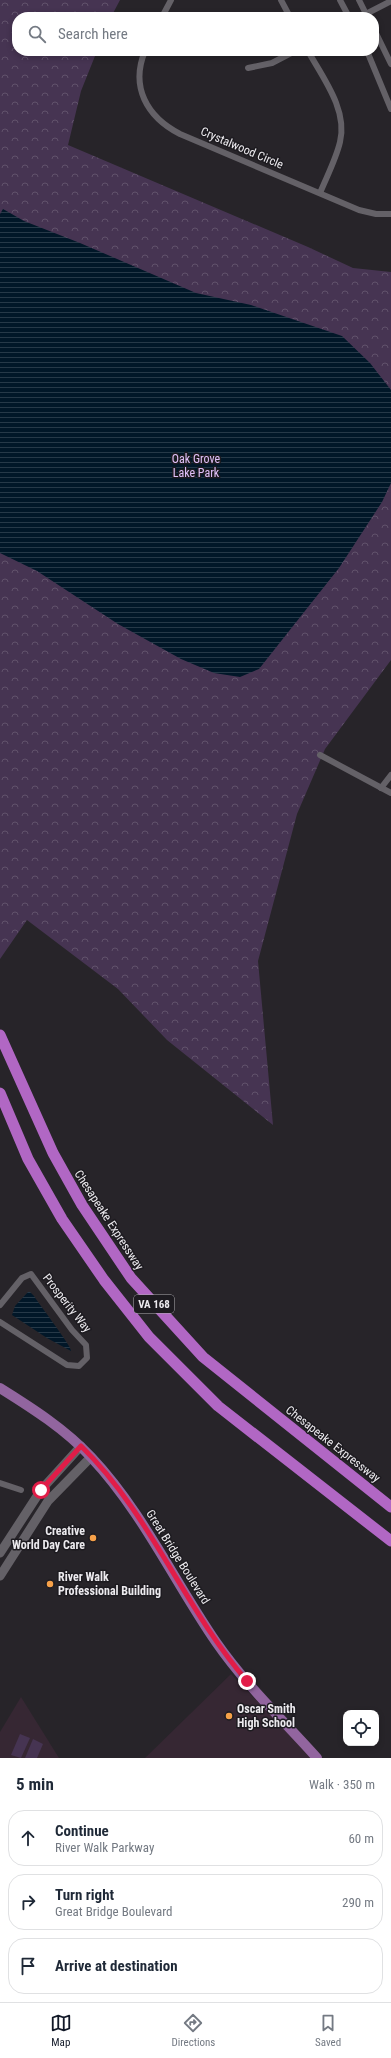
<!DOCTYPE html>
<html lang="en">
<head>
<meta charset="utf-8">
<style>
	body { margin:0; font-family:"Roboto Condensed",sans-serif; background:#f6f6f7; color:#1f2937 }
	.controls { position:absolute; right:12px; bottom:12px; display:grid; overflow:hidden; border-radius:8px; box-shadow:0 2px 6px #0003 }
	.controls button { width:36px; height:36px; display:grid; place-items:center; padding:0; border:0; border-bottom:1px solid #e0e1e3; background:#fff; color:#1f2937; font:20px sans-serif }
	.stop { position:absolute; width:12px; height:12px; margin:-9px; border:3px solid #e11d48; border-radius:50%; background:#fff }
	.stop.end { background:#e11d48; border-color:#fff; box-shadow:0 1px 4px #0008 }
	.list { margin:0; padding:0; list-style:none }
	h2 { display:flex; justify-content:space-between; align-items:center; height:52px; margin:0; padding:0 16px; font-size:17px }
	h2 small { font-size:13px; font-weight:400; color:#747a83 }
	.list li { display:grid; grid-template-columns:26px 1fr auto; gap:12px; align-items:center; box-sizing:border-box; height:56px; margin:0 8px 8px; padding:0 8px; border:1px solid #e0e1e3; border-radius:16px }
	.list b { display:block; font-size:15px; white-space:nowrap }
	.list p { margin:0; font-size:13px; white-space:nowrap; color:#747a83 }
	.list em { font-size:13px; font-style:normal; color:#747a83 }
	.icon { flex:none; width:22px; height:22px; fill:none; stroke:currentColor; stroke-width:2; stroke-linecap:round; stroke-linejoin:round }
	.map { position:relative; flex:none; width:391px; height:1758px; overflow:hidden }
	.search { position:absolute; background:#fff; box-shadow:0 2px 6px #0003; left:12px; right:12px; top:12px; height:44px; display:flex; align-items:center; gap:10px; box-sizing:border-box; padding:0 14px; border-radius:16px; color:#747a83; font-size:15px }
	.sheet { height:244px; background:#fff }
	nav { display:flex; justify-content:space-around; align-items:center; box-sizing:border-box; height:56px; border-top:1px solid #e0e1e3; background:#fff; font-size:11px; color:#747a83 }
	nav a { display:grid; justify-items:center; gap:2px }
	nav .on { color:#111827 }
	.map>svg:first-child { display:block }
	.education { fill:#362733 }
	.park { fill:url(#park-crowns) }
	.garden { fill:#463452 }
	.water { fill:url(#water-rules) }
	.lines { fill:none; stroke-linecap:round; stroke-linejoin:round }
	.street { stroke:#646167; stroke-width:6 }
	.secondary { stroke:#646167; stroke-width:9 }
	.primary { stroke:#92659f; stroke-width:10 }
	.highway { stroke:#b167c4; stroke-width:11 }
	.route { stroke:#e11d48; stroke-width:5 }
	.poi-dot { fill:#f7a149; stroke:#1d1b20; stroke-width:1.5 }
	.labels { text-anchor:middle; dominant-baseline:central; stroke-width:3; stroke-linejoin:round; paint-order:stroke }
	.shield { fill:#1d1b20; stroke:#aeacb0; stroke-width:1 }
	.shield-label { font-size:11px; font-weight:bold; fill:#eceaee }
	.street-label { font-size:12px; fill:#eceaee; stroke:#1d1b20 }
	.park-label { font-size:12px; fill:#e0c0f8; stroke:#1d1b20 }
	.poi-label { font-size:12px; font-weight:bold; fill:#eceaee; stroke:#1d1b20; text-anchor:start }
</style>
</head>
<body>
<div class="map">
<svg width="391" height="1758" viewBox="0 0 391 1758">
	<defs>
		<pattern id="park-crowns" width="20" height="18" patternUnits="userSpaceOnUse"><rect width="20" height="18" fill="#463452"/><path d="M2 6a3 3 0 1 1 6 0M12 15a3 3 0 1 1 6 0" fill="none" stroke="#61526b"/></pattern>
		<pattern id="water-rules" width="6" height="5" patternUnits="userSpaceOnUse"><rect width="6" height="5" fill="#011728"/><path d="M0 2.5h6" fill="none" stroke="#263948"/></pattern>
	</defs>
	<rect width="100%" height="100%" fill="#272429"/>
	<g class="education">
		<polygon points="231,1674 312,1758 145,1758"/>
		<polygon points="21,1697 59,1758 0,1758 0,1732"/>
	</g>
	<polygon class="park" points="0,0 120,0 111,17 17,17 17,51 97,51 81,91 68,145 308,247 353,268 391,272 391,660 325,749 297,814 258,961 273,1125 167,1040 118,989 27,920 0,959"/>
	<g class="garden">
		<polygon points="20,1734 30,1738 21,1758 11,1755"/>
		<polygon points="33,1739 43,1744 37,1758 25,1758"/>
	</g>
	<g class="water">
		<polygon points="3,209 24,221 80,243 196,293 251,305 342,336 370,363 391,390 391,483 382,502 339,568 259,669 240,677 214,673 181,659 118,624 37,571 0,553 0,214"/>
		<path d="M28,1292h2l4,4c5,8 38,51 37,55l-24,-13 -35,-23 3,-9z"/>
	</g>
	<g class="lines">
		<g class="street">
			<polyline points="281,0 290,17"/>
			<polyline points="340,0 349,17"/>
			<polyline points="359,0 367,16"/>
			<polyline points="162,17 171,0"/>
			<polyline points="360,17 391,1"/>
			<polyline points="374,29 391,64"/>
			<path d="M145,51c-15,36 2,66 35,83l179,76 17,4h15"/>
			<path d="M308,51c15,27 40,59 32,91 -4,17 -13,34 -20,51"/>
			<polyline points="367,51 391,109"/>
			<polyline points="248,68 272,63 295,51"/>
			<polyline points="320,755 391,793"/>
			<polyline points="381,788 391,775"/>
			<polyline points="0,1305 22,1278 31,1274 72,1330 86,1345 87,1358 79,1366 67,1365 0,1322"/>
			<polyline points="0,1483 21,1490"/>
		</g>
		<g class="secondary">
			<polyline points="0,1553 41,1490 81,1446"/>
			<polyline points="0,1576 48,1501 91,1457"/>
		</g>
		<path class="primary" d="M0,1388c32,20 65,41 91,69 51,54 83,124 125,185 29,42 67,78 101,116"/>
		<g class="highway">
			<polyline points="0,1035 53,1153 82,1205 131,1278 203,1357 391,1507"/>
			<polyline points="0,1093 28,1159 62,1219 104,1280 149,1337 218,1406 391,1541"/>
		</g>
	</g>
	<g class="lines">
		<path class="route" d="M41,1490l40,-44c69,67 103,162 166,235"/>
	</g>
	<g class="poi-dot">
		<circle cx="93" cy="1538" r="4"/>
		<circle cx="50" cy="1584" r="4"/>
		<circle cx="229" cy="1716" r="4"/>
	</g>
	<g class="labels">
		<rect class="shield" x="134" y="1295" width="40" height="18" rx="3"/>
		<g class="shield-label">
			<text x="154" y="1304">VA 168</text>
		</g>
		<g class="street-label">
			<text transform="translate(242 148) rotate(23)">Crystalwood Circle</text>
			<text transform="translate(109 1220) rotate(57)">Chesapeake Expressway</text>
			<text transform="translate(67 1303) rotate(52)">Prosperity Way</text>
			<text transform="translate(333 1444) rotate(38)">Chesapeake Expressway</text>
			<text transform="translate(178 1557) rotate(58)">Great Bridge Boulevard</text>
		</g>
		<g class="park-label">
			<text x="196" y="459">Oak Grove<tspan x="196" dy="14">Lake Park</tspan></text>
		</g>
		<g class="poi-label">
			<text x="85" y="1531" text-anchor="end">Creative<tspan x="85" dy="14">World Day Care</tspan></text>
			<text x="58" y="1577">River Walk<tspan x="58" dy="14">Professional Building</tspan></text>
			<text x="237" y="1709">Oscar Smith<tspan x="237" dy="14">High School</tspan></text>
		</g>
	</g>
</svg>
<div class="controls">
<button><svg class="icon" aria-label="locate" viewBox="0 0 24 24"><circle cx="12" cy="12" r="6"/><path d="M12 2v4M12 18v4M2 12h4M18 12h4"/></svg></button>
</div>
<div class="stop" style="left:41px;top:1490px"></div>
<div class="stop end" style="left:247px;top:1681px"></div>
<div class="search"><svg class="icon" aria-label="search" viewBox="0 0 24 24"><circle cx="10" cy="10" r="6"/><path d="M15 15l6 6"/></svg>Search here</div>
</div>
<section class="sheet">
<h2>5 min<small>Walk · 350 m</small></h2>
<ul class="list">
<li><svg class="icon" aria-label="ahead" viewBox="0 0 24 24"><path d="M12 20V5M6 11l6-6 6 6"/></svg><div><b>Continue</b><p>River Walk Parkway</p></div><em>60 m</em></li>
<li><svg class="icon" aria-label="right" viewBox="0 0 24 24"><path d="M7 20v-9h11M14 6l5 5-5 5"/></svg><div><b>Turn right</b><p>Great Bridge Boulevard</p></div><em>290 m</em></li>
<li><svg class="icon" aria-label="arrive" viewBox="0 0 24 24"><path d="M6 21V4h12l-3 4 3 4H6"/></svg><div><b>Arrive at destination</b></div></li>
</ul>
</section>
<nav>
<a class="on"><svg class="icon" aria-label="map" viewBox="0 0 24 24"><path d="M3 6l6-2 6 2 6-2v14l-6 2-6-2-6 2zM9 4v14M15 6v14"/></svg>Map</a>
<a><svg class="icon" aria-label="directions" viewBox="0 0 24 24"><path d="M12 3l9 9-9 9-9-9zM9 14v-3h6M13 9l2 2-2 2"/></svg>Directions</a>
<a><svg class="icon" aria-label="saved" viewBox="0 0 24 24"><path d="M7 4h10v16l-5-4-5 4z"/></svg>Saved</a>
</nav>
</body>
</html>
